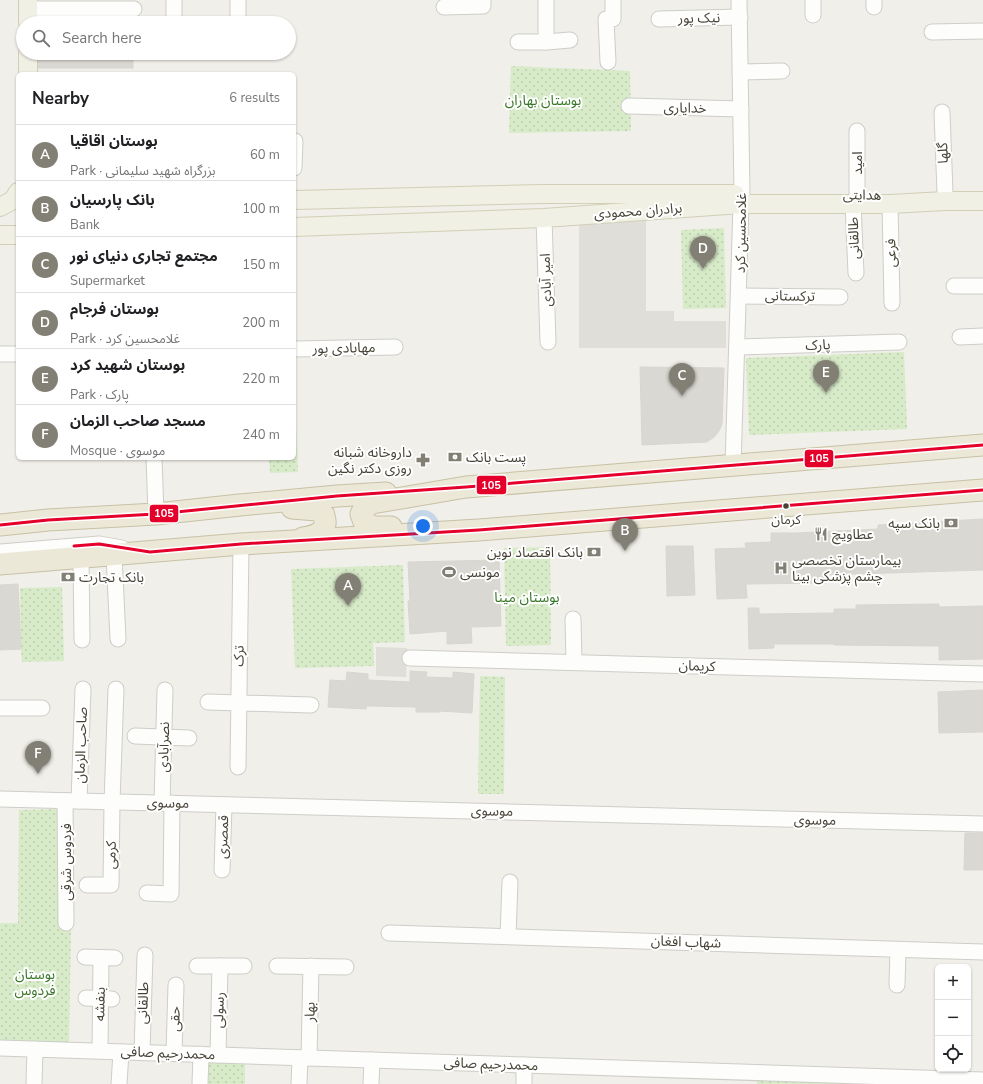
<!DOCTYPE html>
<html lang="en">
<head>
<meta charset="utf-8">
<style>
	body { margin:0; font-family:"Nunito Sans","Noto Sans Arabic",sans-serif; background:#f2f2f2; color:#202124 }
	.controls { position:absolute; right:12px; bottom:12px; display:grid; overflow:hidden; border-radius:6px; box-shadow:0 1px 3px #0004 }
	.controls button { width:36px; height:36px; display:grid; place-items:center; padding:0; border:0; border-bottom:1px solid #e0e0e0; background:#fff; color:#202124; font:20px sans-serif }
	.you { position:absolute; left:423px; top:526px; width:14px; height:14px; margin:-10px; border:3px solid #fff; border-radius:50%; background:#1a73e8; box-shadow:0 0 0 6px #1a73e833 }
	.badge { display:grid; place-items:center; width:26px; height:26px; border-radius:50%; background:#827f74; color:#fff; font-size:13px; font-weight:700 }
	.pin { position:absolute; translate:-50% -33px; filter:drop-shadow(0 1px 2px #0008) }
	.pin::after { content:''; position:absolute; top:21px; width:14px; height:12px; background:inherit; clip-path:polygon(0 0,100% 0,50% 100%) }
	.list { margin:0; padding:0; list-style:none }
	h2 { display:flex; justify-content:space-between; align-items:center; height:52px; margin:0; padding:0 16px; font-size:17px }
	h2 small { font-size:13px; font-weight:400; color:#757577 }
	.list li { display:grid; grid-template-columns:26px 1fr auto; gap:12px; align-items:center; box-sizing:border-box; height:56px; padding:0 16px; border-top:1px solid #e0e0e0 }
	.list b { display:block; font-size:15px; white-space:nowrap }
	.list p { margin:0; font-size:13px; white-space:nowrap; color:#757577 }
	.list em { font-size:13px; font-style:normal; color:#757577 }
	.icon { flex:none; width:22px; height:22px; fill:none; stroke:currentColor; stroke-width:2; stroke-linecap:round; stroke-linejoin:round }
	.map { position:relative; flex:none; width:983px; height:1084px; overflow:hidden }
	.search { position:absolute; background:#fff; box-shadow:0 1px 3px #0004; left:16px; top:16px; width:280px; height:44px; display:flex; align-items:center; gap:10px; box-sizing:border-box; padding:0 14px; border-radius:22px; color:#757577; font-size:15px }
	.panel { position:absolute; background:#fff; box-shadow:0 1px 3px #0004; left:16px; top:72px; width:280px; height:388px; border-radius:6px }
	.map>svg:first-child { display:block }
	.green { fill:url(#green-dots) }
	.parking { fill:#dfded9 }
	.building { fill:#dad8d2; stroke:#d8d6cf }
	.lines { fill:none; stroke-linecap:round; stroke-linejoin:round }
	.minor-casing { stroke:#cecdc7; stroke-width:17 }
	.major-casing { stroke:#d2cfb6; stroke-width:20 }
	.highway-casing { stroke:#c8c1a5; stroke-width:23 }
	.minor { stroke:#fdfdfc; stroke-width:15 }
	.major { stroke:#f1f0e4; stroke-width:18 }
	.highway { stroke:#ece8d8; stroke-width:21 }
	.bus-1-casing { stroke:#fff; stroke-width:6 }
	.bus-1 { stroke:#e4002b; stroke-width:3 }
	.bus-dot { fill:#464235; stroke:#fff; stroke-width:1.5 }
	.labels { text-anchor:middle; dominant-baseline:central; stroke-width:4; stroke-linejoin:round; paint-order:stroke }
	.bus-label { font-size:13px; fill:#464235; stroke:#fff }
	.street-label { font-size:14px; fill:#464235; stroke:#fff }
	.park-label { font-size:14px; fill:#397729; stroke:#fff }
	.poi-label { font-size:14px; fill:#464235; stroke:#fff; text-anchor:start }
	.line-badge { stroke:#fff; stroke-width:1.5 }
	.badge-label { font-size:11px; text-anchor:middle; font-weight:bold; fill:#fff }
</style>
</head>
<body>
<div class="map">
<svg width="983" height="1084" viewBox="0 0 983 1084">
	<defs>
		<pattern id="green-dots" width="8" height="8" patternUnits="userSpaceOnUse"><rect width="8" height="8" fill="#d8ebc9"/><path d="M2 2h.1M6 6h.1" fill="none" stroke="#bbcbad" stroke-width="1.8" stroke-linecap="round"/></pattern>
	</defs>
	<rect width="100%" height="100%" fill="#f0efe9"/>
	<g class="green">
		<polygon points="511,66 630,71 631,131 509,133"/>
		<polygon points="724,228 726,308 683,309 681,230"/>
		<polygon points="904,352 907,429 749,435 746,358"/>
		<polygon points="294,385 298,472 270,473 269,458 294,458"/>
		<polygon points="550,547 551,645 506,646 504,548"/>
		<polygon points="403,565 405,642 373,643 374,666 295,668 291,569"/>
		<polygon points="62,587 64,661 22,662 21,649 20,588"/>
		<polygon points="480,676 505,677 504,794 478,794"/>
		<polygon points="61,809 71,925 69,1043 0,1040 0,923 18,923 19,810"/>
		<polygon points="206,1063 245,1063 245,1084 205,1084"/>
		<polygon points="757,1077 848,1081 848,1084 757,1084"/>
	</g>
	<g class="parking">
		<polygon points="579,220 646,220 646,311 674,311 674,321 726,321 726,348 579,348"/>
		<polygon points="376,647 407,648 406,677 376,676"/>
	</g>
	<g class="building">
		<rect x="38" y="53" width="95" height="15"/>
		<polygon points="640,367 724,368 722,424 719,431 714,437 707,442 642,445"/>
		<polygon points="983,519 983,570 826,575 826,583 746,584 747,598 717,599 715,549 746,548 745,543 771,542 771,533 797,533 878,529 878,525"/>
		<polygon points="666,546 693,546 695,595 667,596"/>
		<polygon points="499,560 501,626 471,627 472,643 447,644 447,631 410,634 408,601 410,601 408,562"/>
		<polygon points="18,584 21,649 0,650 0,585"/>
		<polygon points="939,604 939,607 983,606 983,659 939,660 939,646 834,645 834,644 774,644 774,648 749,649 748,608 759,608 759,614 834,613 834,609 856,609 856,605"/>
		<polygon points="410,671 427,672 426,677 453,678 453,672 474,674 472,713 440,711 440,712 416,712 416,707 367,706 366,709 328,707 330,680 346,681 347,672 368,674 368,680 410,682"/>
		<polygon points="983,690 983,732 939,733 938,692"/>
		<polygon points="965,833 983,833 983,870 964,870"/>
	</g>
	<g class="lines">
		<g class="minor-casing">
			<g id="minor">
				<polyline points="174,0 174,23"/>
				<polyline points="238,0 238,23"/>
				<polyline points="739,0 742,193"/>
				<polyline points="813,0 813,15"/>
				<polyline points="874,0 874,7"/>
				<polyline points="444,7 483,6 483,0"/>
				<polyline points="28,9 134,9"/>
				<polyline points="659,19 740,17"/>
				<polyline points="932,32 983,31"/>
				<polyline points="518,42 546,42 570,40"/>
				<polyline points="546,42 546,0"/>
				<polyline points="608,62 606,19 613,19 613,0"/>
				<polyline points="740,72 782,71"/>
				<polyline points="629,106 741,109"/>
				<polyline points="942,112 945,193"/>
				<polyline points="857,131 857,195"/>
				<polyline points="294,168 295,141"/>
				<polyline points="853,204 856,273"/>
				<polyline points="890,204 892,303"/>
				<polyline points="544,218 548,342"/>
				<polyline points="954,286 983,286"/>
				<polyline points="739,296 840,297"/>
				<polyline points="960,337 983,336"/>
				<polyline points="738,347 899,342"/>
				<polyline points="294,349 395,347"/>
				<polyline points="0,354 18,354"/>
				<polyline points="154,458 156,514"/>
				<polyline points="733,466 741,204"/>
				<polyline points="0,552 99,544 122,548"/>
				<polyline points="114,555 118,639"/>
				<polyline points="81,558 82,640"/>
				<polyline points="573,619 574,662"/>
				<polyline points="410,658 983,674"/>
				<polyline points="208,702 311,705"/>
				<polyline points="0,708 42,708"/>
				<polyline points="135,736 189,738"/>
				<polyline points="238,767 241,544"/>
				<polyline points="0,799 983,824"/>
				<polyline points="65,801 66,923"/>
				<polyline points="79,801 83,689"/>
				<polyline points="162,803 165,690"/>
				<polyline points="222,870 224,805"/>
				<polyline points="87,885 111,885 112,802 116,689"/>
				<polyline points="147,893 171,894 172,803"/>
				<polyline points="389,933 983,952"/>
				<polyline points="508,936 510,882"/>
				<polyline points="85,957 115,958"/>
				<polyline points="197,966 244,966"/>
				<polyline points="277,966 346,967"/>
				<polyline points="897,985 898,950"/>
				<polyline points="86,998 112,999"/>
				<polyline points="0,1048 983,1080"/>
				<polyline points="100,1051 101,958"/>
				<polyline points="142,1052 145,955"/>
				<polyline points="174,1053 176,985"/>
				<polyline points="218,1055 220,966"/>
				<polyline points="309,1058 311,966"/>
				<polyline points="34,1084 35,1049"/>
				<polyline points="119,1084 121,1052"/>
				<polyline points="200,1084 201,1054"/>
				<polyline points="299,1084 300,1058"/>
				<polyline points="371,1084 372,1060"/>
				<polyline points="524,1084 524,1065"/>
			</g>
		</g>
		<g class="major-casing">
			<g id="major">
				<polyline points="28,23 28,0"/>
				<polyline points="28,74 28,53"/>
				<polyline points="294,200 544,194 735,194"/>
				<polyline points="0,207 13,200 18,192"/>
				<polyline points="294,227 544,218 741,204 890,204 945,201 983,201"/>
				<polyline points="0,235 18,235"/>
			</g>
		</g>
		<g class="highway-casing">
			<g id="highway">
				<path d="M292,508l25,2 7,5c0,3 2,7 1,9 -2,10 -14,13 -22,14"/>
				<polyline points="0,525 48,520 156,514 240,505 337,496 386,493"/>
				<polyline points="391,527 373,527 364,522 361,514 364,508 372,503 466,487 983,445"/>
				<polyline points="0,564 241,544 479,530 983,490"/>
			</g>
		</g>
		<use href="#minor" class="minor"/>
		<use href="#major" class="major"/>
		<use href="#highway" class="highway"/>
		<g class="bus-1-casing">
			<g id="bus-1">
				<polyline points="0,525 48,520 156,514 337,496 466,487 983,445"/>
				<polyline points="74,546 99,544 150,552 241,544 479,530 983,490"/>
			</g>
		</g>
		<use href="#bus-1" class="bus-1"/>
	</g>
	<defs>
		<g id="bank-bare" transform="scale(1.08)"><path d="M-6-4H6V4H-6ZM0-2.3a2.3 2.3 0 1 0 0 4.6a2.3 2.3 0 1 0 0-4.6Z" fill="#827f74" stroke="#fff" stroke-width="2.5" paint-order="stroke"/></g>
		<g id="pharmacy-bare" transform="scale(1.08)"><path d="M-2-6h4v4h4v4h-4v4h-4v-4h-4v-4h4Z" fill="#827f74" stroke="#fff" stroke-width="2.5" paint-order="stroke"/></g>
		<g id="restaurant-bare" transform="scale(1.08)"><path d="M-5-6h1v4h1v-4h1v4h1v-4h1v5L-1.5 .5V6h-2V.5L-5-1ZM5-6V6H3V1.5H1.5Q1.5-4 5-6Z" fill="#827f74" stroke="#fff" stroke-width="2.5" paint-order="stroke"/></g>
		<g id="hospital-bare" transform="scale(1.08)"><path d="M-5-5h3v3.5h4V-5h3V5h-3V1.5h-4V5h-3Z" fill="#827f74" stroke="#fff" stroke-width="2.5" paint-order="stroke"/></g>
		<g id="stadium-bare" transform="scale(1.08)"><path d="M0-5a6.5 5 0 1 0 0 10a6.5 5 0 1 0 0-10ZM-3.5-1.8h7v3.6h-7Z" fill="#827f74" stroke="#fff" stroke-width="2.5" paint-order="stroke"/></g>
	</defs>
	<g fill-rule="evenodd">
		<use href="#bank-bare" x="455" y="457"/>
		<use href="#pharmacy-bare" x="423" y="460"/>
		<use href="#bank-bare" x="951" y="523"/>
		<use href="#restaurant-bare" x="821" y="534"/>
		<use href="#bank-bare" x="594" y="552"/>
		<use href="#hospital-bare" x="781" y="568"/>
		<use href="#stadium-bare" x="449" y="572"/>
		<use href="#bank-bare" x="68" y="577"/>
	</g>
	<circle class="bus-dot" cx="786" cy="506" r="3.5"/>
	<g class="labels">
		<g class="bus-label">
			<text x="786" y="520">کرمان</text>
		</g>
		<g class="street-label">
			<text transform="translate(699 18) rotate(-1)">نیک پور</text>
			<text transform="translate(685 108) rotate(1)">خدایاری</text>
			<text transform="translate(943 153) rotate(-92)">گلها</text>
			<text transform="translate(857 163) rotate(-90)">امید</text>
			<text transform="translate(862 195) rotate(1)">هدایتی</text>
			<text transform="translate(638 211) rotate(-4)">برادران محمودی</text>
			<text transform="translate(741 233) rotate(-89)">غلامحسین کرد</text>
			<text transform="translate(854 238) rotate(-92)">طالقانی</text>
			<text transform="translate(891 253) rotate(-91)">فرعی</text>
			<text transform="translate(546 280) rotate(-92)">امیر آبادی</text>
			<text transform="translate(790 296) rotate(1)">ترکستانی</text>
			<text transform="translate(818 345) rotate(-2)">پارک</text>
			<text transform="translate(344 348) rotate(-1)">مهابادی پور</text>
			<text transform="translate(239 656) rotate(-89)">ترک</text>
			<text transform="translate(697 666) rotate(2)">کریمان</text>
			<text transform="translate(81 745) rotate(-88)">صاحب الزمان</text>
			<text transform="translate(164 747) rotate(-89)">نصرآبادی</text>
			<text transform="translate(168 803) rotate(1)">موسوی</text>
			<text transform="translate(492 811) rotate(1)">موسوی</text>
			<text transform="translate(815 820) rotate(1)">موسوی</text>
			<text transform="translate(223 837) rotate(-88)">قمصری</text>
			<text transform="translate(111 855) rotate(-89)">کرمی</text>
			<text transform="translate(66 862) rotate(-90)">فردوس شرقی</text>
			<text transform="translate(686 942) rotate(2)">شهاب افغان</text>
			<text transform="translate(143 1003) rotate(-88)">طالقانی</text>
			<text transform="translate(100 1004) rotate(-89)">بنفشه</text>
			<text transform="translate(219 1010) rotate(-88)">رسولی</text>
			<text transform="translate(310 1012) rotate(-89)">بهار</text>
			<text transform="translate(175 1019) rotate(-89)">حقی</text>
			<text transform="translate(168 1053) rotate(2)">محمدرحیم صافی</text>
			<text transform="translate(491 1064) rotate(2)">محمدرحیم صافی</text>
		</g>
		<g class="park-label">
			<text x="543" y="100">بوستان بهاران</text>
			<text x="527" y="597">بوستان مینا</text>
			<text x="35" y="974">بوستان<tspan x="35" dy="16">فردوس</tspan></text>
		</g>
		<g class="poi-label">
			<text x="412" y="452" text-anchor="end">داروخانه شبانه<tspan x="412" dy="16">روزی دکتر نگین</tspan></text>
			<text x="466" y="457">پست بانک</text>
			<text x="940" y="523" text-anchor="end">بانک سپه</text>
			<text x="832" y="534">عطاویچ</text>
			<text x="583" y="552" text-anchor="end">بانک اقتصاد نوین</text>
			<text x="792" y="560">بیمارستان تخصصی<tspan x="792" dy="16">چشم پزشکی بینا</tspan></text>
			<text x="460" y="572">مونسی</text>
			<text x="79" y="577">بانک تجارت</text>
		</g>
	</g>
	<g class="line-badge">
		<rect x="804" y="449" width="30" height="19" rx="4" fill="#e4002b"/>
		<rect x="476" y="475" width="31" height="20" rx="4" fill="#e4002b"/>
		<rect x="149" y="504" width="30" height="19" rx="4" fill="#e4002b"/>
	</g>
	<g class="badge-label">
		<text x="819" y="462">105</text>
		<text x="491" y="489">105</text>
		<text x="164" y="517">105</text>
	</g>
</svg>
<div class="controls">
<button>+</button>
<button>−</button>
<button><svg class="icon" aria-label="locate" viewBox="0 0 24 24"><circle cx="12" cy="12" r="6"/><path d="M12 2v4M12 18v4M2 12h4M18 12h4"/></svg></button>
</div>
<div class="you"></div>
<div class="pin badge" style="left:348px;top:606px">A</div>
<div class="pin badge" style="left:625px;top:551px">B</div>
<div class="pin badge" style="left:682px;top:396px">C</div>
<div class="pin badge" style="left:703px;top:269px">D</div>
<div class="pin badge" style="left:826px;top:393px">E</div>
<div class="pin badge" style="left:38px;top:774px">F</div>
<div class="search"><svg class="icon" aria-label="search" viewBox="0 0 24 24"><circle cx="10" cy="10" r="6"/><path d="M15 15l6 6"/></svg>Search here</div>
<section class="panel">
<h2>Nearby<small>6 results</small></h2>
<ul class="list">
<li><span class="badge">A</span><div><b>بوستان اقاقیا</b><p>Park · بزرگراه شهید سلیمانی</p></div><em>60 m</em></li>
<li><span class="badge">B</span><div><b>بانک پارسیان</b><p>Bank</p></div><em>100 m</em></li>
<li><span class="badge">C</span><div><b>مجتمع تجاری دنیای نور</b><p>Supermarket</p></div><em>150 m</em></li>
<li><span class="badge">D</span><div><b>بوستان فرجام</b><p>Park · غلامحسین کرد</p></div><em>200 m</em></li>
<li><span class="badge">E</span><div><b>بوستان شهید کرد</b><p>Park · پارک</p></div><em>220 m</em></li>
<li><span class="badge">F</span><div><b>مسجد صاحب الزمان</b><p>Mosque · موسوی</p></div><em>240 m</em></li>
</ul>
</section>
</div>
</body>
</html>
